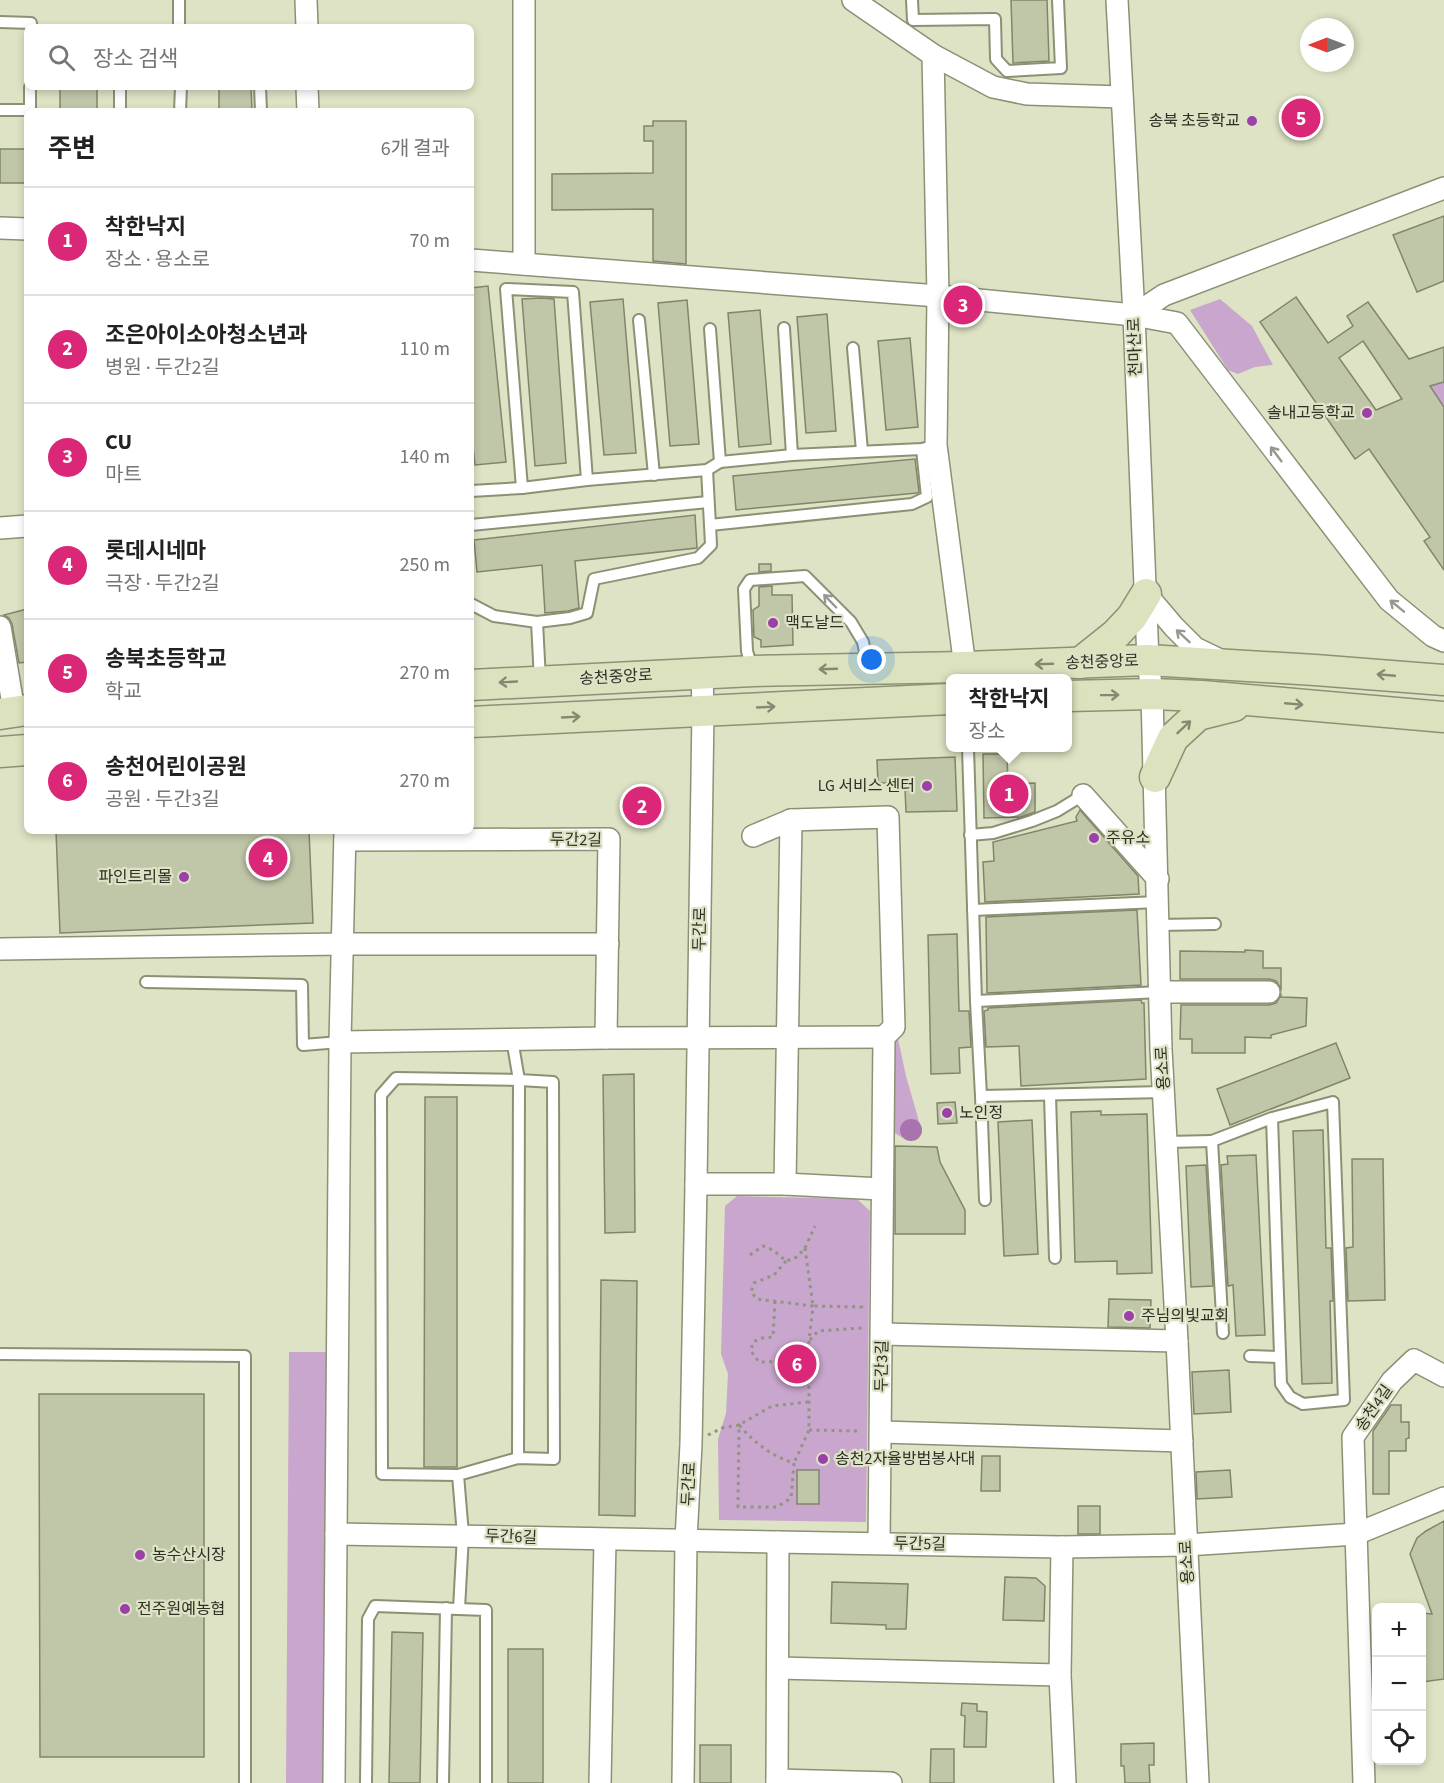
<!DOCTYPE html>
<html lang="ko">
<head>
<meta charset="utf-8">
<style>
	body { margin:0; font-family:"Source Sans 3","Noto Sans KR",sans-serif; background:#f2f2f2; color:#222 }
	.controls { position:absolute; right:18px; bottom:18px; display:grid; overflow:hidden; border-radius:9px; box-shadow:0 3px 9px #0003 }
	.controls button { width:54px; height:54px; display:grid; place-items:center; padding:0; border:0; border-bottom:2px solid #e0e0e0; background:#fff; color:#222; font:30px sans-serif }
	.compass { position:absolute; left:1300px; top:18px; width:54px; height:54px; border-radius:50%; background:#fff; box-shadow:0 3px 9px #0003; rotate:270deg }
	.you { position:absolute; left:872px; top:660px; width:21px; height:21px; margin:-15px; border:4px solid #fff; border-radius:50%; background:#1a73e8; box-shadow:0 0 0 9px #1a73e833 }
	.badge { display:grid; place-items:center; width:39px; height:39px; border-radius:50%; background:#db2777; color:#fff; font-size:20px; font-weight:700 }
	.pin { position:absolute; translate:-50% -50%; border:3px solid #fff; box-shadow:0 2px 6px #0006 }
	.popup { position:absolute; left:946px; top:674px; width:126px; height:78px; box-sizing:border-box; display:grid; place-content:center; border-radius:9px; background:#fff; filter:drop-shadow(0 2px 4px #0005); font-size:20px; white-space:nowrap; color:#767676 }
	.popup b { font-size:22px; color:#222 }
	.popup::after { content:''; position:absolute; left:50%; top:100%; margin-left:-12px; border:12px solid transparent; border-top-color:#fff }
	.list { margin:0; padding:0; list-style:none }
	h2 { display:flex; justify-content:space-between; align-items:center; height:78px; margin:0; padding:0 24px; font-size:26px }
	h2 small { font-size:20px; font-weight:400; color:#767676 }
	.list li { display:grid; grid-template-columns:39px 1fr auto; gap:18px; align-items:center; box-sizing:border-box; height:108px; padding:0 24px; border-top:2px solid #e0e0e0 }
	.list b { display:block; font-size:22px; white-space:nowrap }
	.list p { margin:0; font-size:20px; white-space:nowrap; color:#767676 }
	.list em { font-size:20px; font-style:normal; color:#767676 }
	.icon { flex:none; width:33px; height:33px; fill:none; stroke:currentColor; stroke-width:2; stroke-linecap:round; stroke-linejoin:round }
	.map { position:relative; flex:none; width:1444px; height:1783px; overflow:hidden }
	.search { position:absolute; background:#fff; box-shadow:0 3px 9px #0003; left:24px; top:24px; width:450px; height:66px; display:flex; align-items:center; gap:15px; box-sizing:border-box; padding:0 21px; border-radius:9px; color:#767676; font-size:22px }
	.panel { position:absolute; background:#fff; box-shadow:0 3px 9px #0003; left:24px; top:108px; width:450px; height:726px; border-radius:9px }
	.map>svg:first-child { display:block }
	.green { fill:#c9a6cd }
	.water { fill:#a873ae }
	.building { fill:#c0c6a8; stroke:#80866a; stroke-width:1.5; fill-rule:evenodd }
	.lines { fill:none; stroke-linecap:round; stroke-linejoin:round }
	.lane-casing { stroke:#8b9174; stroke-width:14 }
	.street-casing { stroke:#8b9174; stroke-width:24 }
	.secondary-casing { stroke:#8b9174; stroke-width:33 }
	.path { stroke:#91957f; stroke-width:3; stroke-dasharray:3 4.5; stroke-linecap:butt }
	.lane { stroke:#fff; stroke-width:10 }
	.street { stroke:#fff; stroke-width:21 }
	.secondary { stroke:#dde2be; stroke-width:30 }
	.oneway { stroke:#969892 }
	.oneway2 { stroke:#858971 }
	.poi-dot { fill:#9d3fa9; stroke:#dde3c4; stroke-width:2 }
	.labels { text-anchor:middle; dominant-baseline:central; stroke-width:4.5; stroke-linejoin:round; paint-order:stroke }
	.poi-label { font-size:16px; fill:#2d3024; stroke:#dde3c4; text-anchor:start }
	.street-label { font-size:16px; fill:#2d3024; stroke:#dde3c4 }
</style>
</head>
<body>
<div class="map">
<svg width="1444" height="1783" viewBox="0 0 1444 1783">
	<rect width="100%" height="100%" fill="#dde3c4"/>
	<g class="green">
		<polygon points="1220,299 1252,326 1273,365 1255,367 1238,374 1228,370 1190,310"/>
		<polygon points="1444,382 1444,407 1430,386"/>
		<path d="M898,1039l8,37 16,56 -3,6c-10,6 -17,-1 -26,-6l-4,-86z"/>
		<polygon points="737,1196 857,1199 870,1211 866,1522 719,1520 718,1439 726,1413 728,1374 721,1354 725,1206"/>
		<polygon points="289,1352 328,1352 323,1783 286,1783"/>
	</g>
	<circle class="water" cx="911" cy="1130" r="11"/>
	<g class="building">
		<polygon points="1011,0 1047,0 1049,61 1013,63"/>
		<rect x="60" y="87" width="37" height="24"/>
		<polygon points="219,87 251,87 252,111 219,111"/>
		<polygon points="653,121 686,121 686,264 653,261 653,209 552,210 552,174 653,173 653,141 644,141 644,126 653,126"/>
		<rect x="0" y="149" width="27" height="34"/>
		<polygon points="1444,216 1444,281 1417,292 1393,235"/>
		<polygon points="488,286 506,462 475,465 471,428 471,288"/>
		<path d="M1296,297l32,46 25,-17 -6,-10 21,-14 41,57 35,-12v35l-14,4 14,21v163l-20,-29 6,-4 -61,-88 -14,10 -95,-137zM1363,341l39,58 -26,11 -37,-52z"/>
		<polygon points="541,298 554,299 566,463 535,466 522,299"/>
		<polygon points="623,299 636,453 604,455 590,302"/>
		<polygon points="687,300 699,444 670,446 658,303"/>
		<polygon points="760,310 771,444 739,447 728,313"/>
		<polygon points="827,314 836,431 806,433 797,317"/>
		<polygon points="910,338 918,427 886,430 878,341"/>
		<polygon points="915,459 919,492 917,493 736,510 733,476"/>
		<polygon points="695,515 697,548 575,561 579,608 568,611 545,613 542,565 477,572 474,540"/>
		<polygon points="759,564 771,564 771,571 759,572"/>
		<polygon points="772,586 772,595 792,595 793,645 761,647 761,640 754,637 753,610 759,606 759,587"/>
		<polygon points="27,609 27,662 19,663 12,624 9,618 4,615"/>
		<polygon points="983,754 1007,754 1008,784 1035,783 1035,812 1021,817 984,818"/>
		<polygon points="955,757 957,811 906,812 905,789 899,789 899,783 878,783 877,760"/>
		<polygon points="1080,810 1138,876 1139,894 985,902 983,862 994,861 993,842 1077,821 1076,817"/>
		<polygon points="56,831 309,831 313,923 60,933"/>
		<polygon points="1137,910 1141,985 987,993 986,917"/>
		<polygon points="957,934 959,1011 969,1011 971,1047 959,1048 960,1073 931,1074 928,935"/>
		<polygon points="1245,950 1263,951 1263,968 1281,968 1281,989 1276,981 1269,979 1180,979 1180,951 1245,952"/>
		<polygon points="1281,995 1281,997 1307,998 1306,1026 1271,1035 1271,1038 1245,1037 1245,1053 1192,1053 1192,1039 1180,1039 1181,1005 1269,1005 1276,1003"/>
		<polygon points="1141,1000 1142,1003 1144,1003 1146,1079 1021,1086 1019,1046 986,1047 984,1011 988,1010 988,1008"/>
		<polygon points="1336,1043 1350,1078 1230,1125 1217,1089"/>
		<polygon points="634,1074 635,1232 605,1233 603,1075"/>
		<polygon points="425,1097 457,1097 457,1467 424,1467"/>
		<polygon points="955,1102 957,1123 938,1124 937,1103"/>
		<polygon points="1101,1111 1101,1115 1147,1114 1152,1273 1117,1274 1117,1261 1075,1262 1071,1112"/>
		<polygon points="1032,1120 1038,1254 1004,1256 998,1122"/>
		<polygon points="1323,1130 1326,1248 1331,1248 1333,1301 1330,1301 1332,1383 1302,1384 1293,1131"/>
		<polygon points="895,1146 937,1147 940,1162 965,1210 965,1234 895,1234"/>
		<polygon points="1256,1155 1265,1335 1236,1336 1233,1285 1228,1286 1221,1165 1228,1164 1227,1156"/>
		<polygon points="1352,1159 1383,1159 1385,1300 1348,1301 1346,1248 1353,1247"/>
		<polygon points="1206,1165 1213,1286 1191,1287 1186,1166"/>
		<polygon points="601,1280 637,1281 635,1516 599,1515"/>
		<polygon points="1109,1299 1151,1300 1150,1328 1108,1327"/>
		<polygon points="1229,1370 1231,1412 1194,1414 1192,1372"/>
		<polygon points="39,1394 204,1394 204,1757 40,1757"/>
		<polygon points="1391,1405 1401,1405 1401,1422 1409,1422 1409,1438 1406,1439 1406,1451 1389,1451 1389,1494 1373,1494 1373,1431"/>
		<polygon points="982,1456 1000,1456 1000,1491 981,1491"/>
		<rect x="797" y="1470" width="22" height="34"/>
		<polygon points="1230,1470 1232,1497 1197,1499 1196,1472"/>
		<rect x="1078" y="1506" width="22" height="28"/>
		<polygon points="1444,1521 1444,1679 1422,1682 1422,1613 1432,1614 1410,1554 1417,1538 1426,1531"/>
		<polygon points="1005,1577 1036,1578 1045,1586 1044,1621 1003,1620"/>
		<polygon points="832,1582 908,1584 906,1629 886,1629 886,1625 831,1623"/>
		<polygon points="392,1632 423,1633 420,1783 389,1783"/>
		<rect x="508" y="1649" width="35" height="134"/>
		<polygon points="962,1703 977,1704 977,1711 987,1712 986,1747 964,1747 965,1716 961,1715"/>
		<polygon points="1154,1743 1154,1765 1149,1765 1150,1783 1125,1783 1124,1766 1121,1766 1121,1744"/>
		<rect x="700" y="1745" width="31" height="38"/>
		<polygon points="931,1749 954,1749 954,1783 930,1783"/>
	</g>
	<g class="lines">
		<g class="lane-casing">
			<g id="lane">
				<polyline points="912,0 913,20 995,19 996,59 1007,71 1061,68 1058,0"/>
				<polyline points="0,22 31,23 30,27"/>
				<polyline points="179,27 179,0"/>
				<polyline points="120,87 120,111"/>
				<polyline points="260,87 261,111"/>
				<polyline points="0,110 30,110 30,87"/>
				<polyline points="180,111 181,87"/>
				<polyline points="639,320 654,475"/>
				<polyline points="784,328 792,455"/>
				<polyline points="710,329 720,462"/>
				<polyline points="853,348 862,451"/>
				<polyline points="707,470 710,525 912,504 927,497 922,449"/>
				<polyline points="522,488 506,289 573,292 587,480"/>
				<polyline points="471,491 522,488 587,480 707,470 720,462 792,455 922,449 936,445"/>
				<polyline points="471,525 708,502"/>
				<polyline points="471,604 494,616 537,622 540,680"/>
				<polyline points="537,622 570,618 587,613 594,579 698,558 711,545 710,525"/>
				<polyline points="752,668 747,651 744,589 750,580 805,576 851,622 863,642 868,667"/>
				<polyline points="968,748 976,1001 981,1096 1164,1092"/>
				<polyline points="970,835 993,833 1032,821 1057,811 1083,795"/>
				<polyline points="973,910 1158,902"/>
				<polyline points="1159,925 1215,924"/>
				<polyline points="146,982 302,985 303,1045 340,1042"/>
				<polyline points="976,1001 1160,992"/>
				<polyline points="981,1096 985,1200"/>
				<polyline points="1050,1096 1055,1258"/>
				<polyline points="1167,1142 1212,1141"/>
				<polyline points="1223,1333 1212,1141 1272,1118 1333,1102 1344,1400 1303,1404 1290,1397 1281,1384 1272,1118"/>
				<polyline points="0,1354 245,1356 245,1783"/>
				<polyline points="1250,1356 1280,1357"/>
				<polyline points="458,1475 382,1474 381,1095 396,1078 519,1080 518,1458"/>
				<polyline points="459,1609 463,1535 458,1475 518,1458 554,1459 553,1082 519,1080 512,1039"/>
				<polyline points="366,1783 368,1619 375,1606 486,1610 486,1783"/>
				<polyline points="443,1783 446,1608"/>
			</g>
		</g>
		<g class="street-casing">
			<g id="street">
				<polyline points="306,0 307,27"/>
				<polyline points="853,0 933,55 938,296 936,445 965,667"/>
				<polyline points="1117,0 1134,315 1148,660 1152,694 1161,1049 1177,1341 1198,1783"/>
				<polyline points="933,55 993,87 1027,94 1122,97"/>
				<polyline points="307,87 308,111"/>
				<polyline points="0,228 27,229"/>
				<polyline points="471,260 938,296 1134,315 1177,323 1389,600 1433,636 1444,641"/>
				<polyline points="524,264 524,0"/>
				<polyline points="1134,315 1164,295 1444,188"/>
				<polyline points="0,528 27,526"/>
				<polyline points="1146,594 1174,627 1195,648 1220,660"/>
				<polyline points="0,627 14,711"/>
				<polyline points="1083,795 1158,879"/>
				<path d="M753,836l38,-16 97,-3 6,210 -10,10c-3,169 -2,338 -5,506"/>
				<polyline points="345,840 609,839 606,1038"/>
				<polyline points="0,949 343,944 608,944"/>
				<polyline points="1160,992 1269,992"/>
				<polyline points="340,1042 606,1038 884,1037"/>
				<polyline points="696,1184 785,1184 881,1189"/>
				<polyline points="785,1184 791,820"/>
				<polyline points="882,1334 1177,1341"/>
				<polyline points="881,1432 1182,1441"/>
				<polyline points="336,1534 1062,1547 1186,1545 1356,1534 1444,1498"/>
				<polyline points="1062,1547 1060,1675 1065,1783"/>
				<polyline points="778,1668 1060,1675"/>
				<polyline points="777,1780 891,1783"/>
				<polyline points="334,1783 340,1042 345,831"/>
				<polyline points="600,1783 605,1540"/>
				<polyline points="683,1783 686,1540 691,1444 696,1184 703,710 702,673"/>
				<polyline points="777,1783 778,1542"/>
				<polyline points="1364,1783 1353,1437 1392,1381 1414,1360 1444,1376"/>
			</g>
		</g>
		<g class="secondary-casing">
			<g id="secondary">
				<polyline points="1080,663 1115,635 1132,617 1146,594"/>
				<polyline points="471,685 753,671 965,667 1148,660 1315,670 1444,680"/>
				<polyline points="1068,696 1152,694 1202,696 1444,717"/>
				<polyline points="0,714 27,710"/>
				<polyline points="471,722 950,699"/>
				<polyline points="0,752 27,750"/>
				<polyline points="1155,777 1173,738 1198,715 1234,706"/>
			</g>
		</g>
		<g class="path">
			<polyline points="805,1248 815,1226"/>
			<polyline points="750,1255 763,1246 773,1250 786,1261 797,1257 805,1248 813,1306 862,1307 862,1309"/>
			<polyline points="786,1261 774,1275 754,1283 751,1292 757,1299 813,1306 809,1341 809,1430 794,1463"/>
			<polyline points="775,1301 773,1337 762,1338 753,1342 751,1351 759,1362 809,1361"/>
			<polyline points="810,1340 818,1331 863,1328"/>
			<polyline points="809,1430 860,1431"/>
			<path d="M708,1435l14,-7 17,-3 -1,82h39l14,-9 3,-35c-23,-7 -39,-20 -55,-38l33,-19 36,-4"/>
		</g>
		<use href="#lane" class="lane"/>
		<use href="#street" class="street"/>
		<use href="#secondary" class="secondary"/>
	</g>
	<defs><path id="oneway-shaft" d="M-6 0H5M1.5-3L5.5 0L1.5 3" fill="none" stroke-width="1.6" stroke-linecap="round" stroke-linejoin="round" transform="scale(1.5)"/></defs>
	<g class="oneway">
		<use href="#oneway-shaft" transform="translate(1276 454) rotate(-127)"/>
		<use href="#oneway-shaft" transform="translate(830 601) rotate(-134)"/>
		<use href="#oneway-shaft" transform="translate(1397 606) rotate(-141)"/>
		<use href="#oneway-shaft" transform="translate(1183 636) rotate(-137)"/>
	</g>
	<g class="oneway2">
		<use href="#oneway-shaft" transform="translate(1044 664) rotate(178)"/>
		<use href="#oneway-shaft" transform="translate(828 669) rotate(178)"/>
		<use href="#oneway-shaft" transform="translate(1386 675) rotate(-175)"/>
		<use href="#oneway-shaft" transform="translate(508 682) rotate(177)"/>
		<use href="#oneway-shaft" transform="translate(1110 695) rotate(-1)"/>
		<use href="#oneway-shaft" transform="translate(1294 704) rotate(5)"/>
		<use href="#oneway-shaft" transform="translate(766 707) rotate(-3)"/>
		<use href="#oneway-shaft" transform="translate(571 717) rotate(-3)"/>
		<use href="#oneway-shaft" transform="translate(1184 727) rotate(-43)"/>
	</g>
	<g class="poi-dot">
		<circle cx="1252" cy="121" r="6"/>
		<circle cx="1367" cy="413" r="6"/>
		<circle cx="773" cy="623" r="6"/>
		<circle cx="927" cy="786" r="6"/>
		<circle cx="1094" cy="838" r="6"/>
		<circle cx="184" cy="877" r="6"/>
		<circle cx="947" cy="1113" r="6"/>
		<circle cx="1129" cy="1316" r="6"/>
		<circle cx="823" cy="1459" r="6"/>
		<circle cx="140" cy="1555" r="6"/>
		<circle cx="125" cy="1609" r="6"/>
	</g>
	<g class="labels">
		<g class="poi-label">
			<text x="1240" y="121" text-anchor="end">송북 초등학교</text>
			<text x="1355" y="413" text-anchor="end">솔내고등학교</text>
			<text x="785" y="623">맥도날드</text>
			<text x="915" y="786" text-anchor="end">LG 서비스 센터</text>
			<text x="1106" y="838">주유소</text>
			<text x="172" y="877" text-anchor="end">파인트리몰</text>
			<text x="959" y="1113">노인정</text>
			<text x="1141" y="1316">주님의빛교회</text>
			<text x="835" y="1459">송천2자율방범봉사대</text>
			<text x="152" y="1555">농수산시장</text>
			<text x="137" y="1609">전주원예농협</text>
		</g>
		<g class="street-label">
			<text transform="translate(1135 347) rotate(-92)">천마산로</text>
			<text transform="translate(1102 662) rotate(-2)">송천중앙로</text>
			<text transform="translate(616 677) rotate(-3)">송천중앙로</text>
			<text transform="translate(576 840) rotate(1)">두간2길</text>
			<text transform="translate(700 929) rotate(-89)">두간로</text>
			<text transform="translate(1163 1068) rotate(-93)">용소로</text>
			<text transform="translate(882 1366) rotate(-89)">두간3길</text>
			<text transform="translate(1374 1408) rotate(-55)">송천4길</text>
			<text transform="translate(689 1484) rotate(-87)">두간로</text>
			<text transform="translate(511 1537) rotate(2)">두간6길</text>
			<text transform="translate(920 1544) rotate(1)">두간5길</text>
			<text transform="translate(1187 1562) rotate(-93)">용소로</text>
		</g>
	</g>
</svg>
<div class="controls">
<button>+</button>
<button>−</button>
<button><svg class="icon" aria-label="locate" viewBox="0 0 24 24"><circle cx="12" cy="12" r="6"/><path d="M12 2v4M12 18v4M2 12h4M18 12h4"/></svg></button>
</div>
<svg class="compass" viewBox="-18 -18 36 36"><path d="M0-13l5 13h-10z" fill="#e53935"/><path d="M0 13l5-13h-10z" fill="#767676"/></svg>
<div class="you"></div>
<div class="pin badge" style="left:1009px;top:794px">1</div>
<div class="popup"><b>착한낙지</b>장소</div>
<div class="pin badge" style="left:642px;top:806px">2</div>
<div class="pin badge" style="left:963px;top:305px">3</div>
<div class="pin badge" style="left:268px;top:858px">4</div>
<div class="pin badge" style="left:1301px;top:118px">5</div>
<div class="pin badge" style="left:797px;top:1364px">6</div>
<div class="search"><svg class="icon" aria-label="search" viewBox="0 0 24 24"><circle cx="10" cy="10" r="6"/><path d="M15 15l6 6"/></svg>장소 검색</div>
<section class="panel">
<h2>주변<small>6개 결과</small></h2>
<ul class="list">
<li><span class="badge">1</span><div><b>착한낙지</b><p>장소 · 용소로</p></div><em>70 m</em></li>
<li><span class="badge">2</span><div><b>조은아이소아청소년과</b><p>병원 · 두간2길</p></div><em>110 m</em></li>
<li><span class="badge">3</span><div><b>CU</b><p>마트</p></div><em>140 m</em></li>
<li><span class="badge">4</span><div><b>롯데시네마</b><p>극장 · 두간2길</p></div><em>250 m</em></li>
<li><span class="badge">5</span><div><b>송북초등학교</b><p>학교</p></div><em>270 m</em></li>
<li><span class="badge">6</span><div><b>송천어린이공원</b><p>공원 · 두간3길</p></div><em>270 m</em></li>
</ul>
</section>
</div>
</body>
</html>
